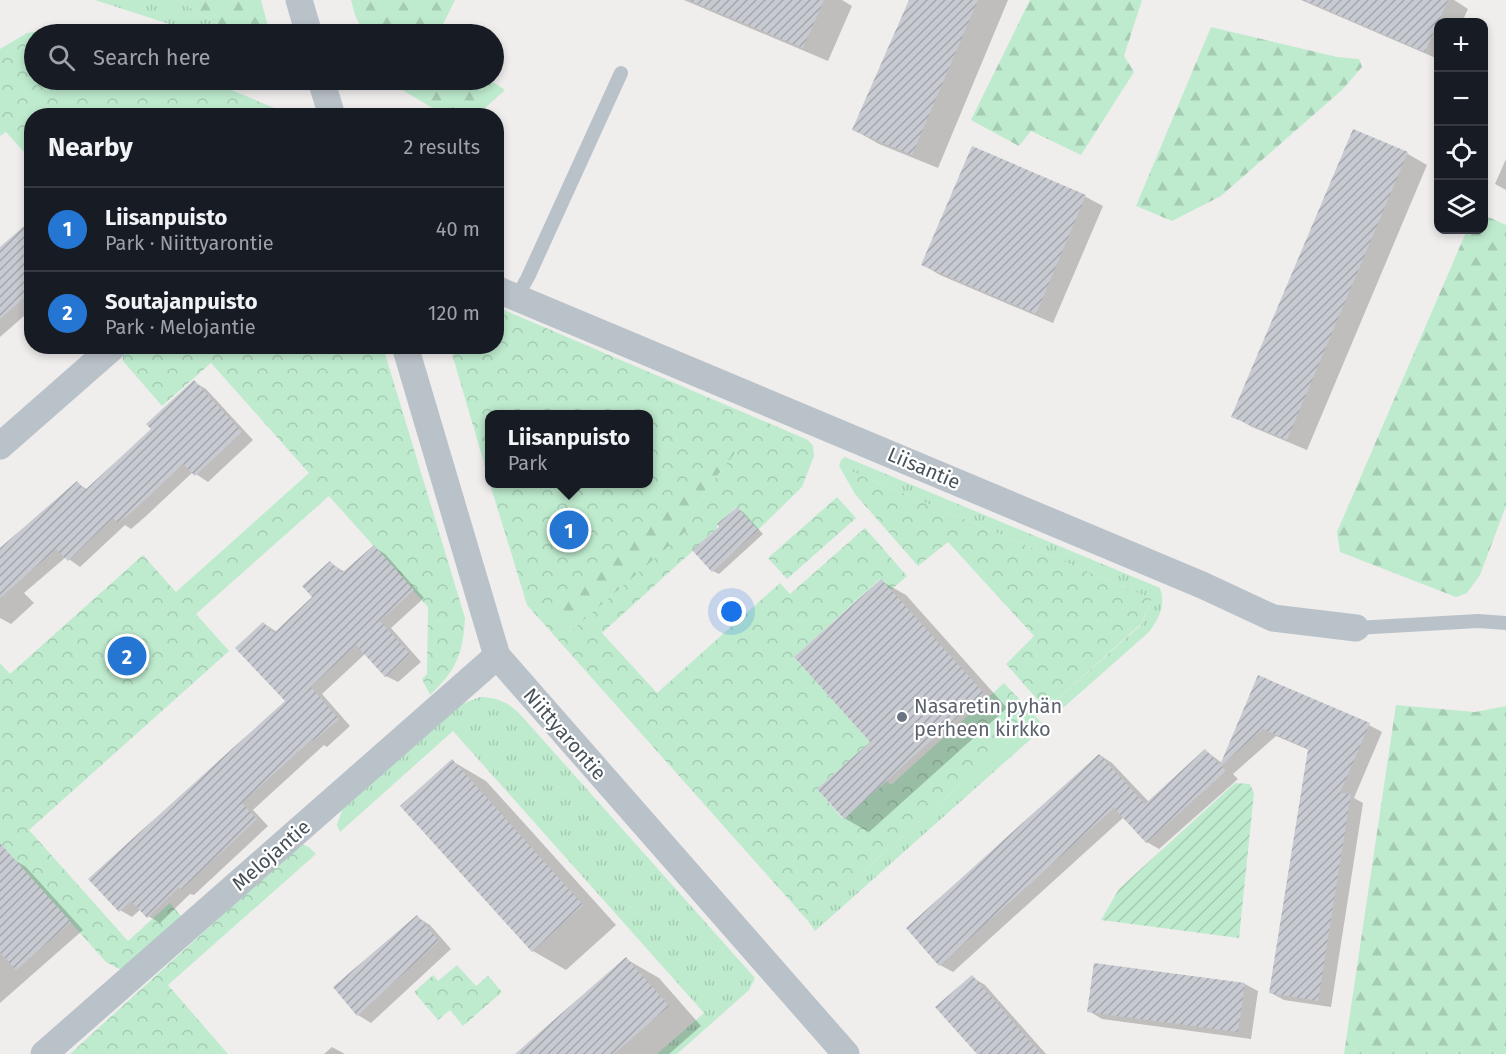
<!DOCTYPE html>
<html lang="en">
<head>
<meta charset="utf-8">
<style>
	body { margin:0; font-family:"Fira Sans",sans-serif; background:#242831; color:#f1f3f6 }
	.controls { position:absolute; right:18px; top:18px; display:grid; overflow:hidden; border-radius:12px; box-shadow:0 3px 9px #0003 }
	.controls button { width:54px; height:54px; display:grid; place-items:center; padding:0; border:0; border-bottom:2px solid #363941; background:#171b24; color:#f1f3f6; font:30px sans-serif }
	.you { position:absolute; left:732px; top:612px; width:21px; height:21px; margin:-15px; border:4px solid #fff; border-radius:50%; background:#1a73e8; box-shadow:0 0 0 9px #1a73e833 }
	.badge { display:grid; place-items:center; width:39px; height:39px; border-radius:50%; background:#2576d3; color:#fff; font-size:20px; font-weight:700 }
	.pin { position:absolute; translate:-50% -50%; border:3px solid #fff; box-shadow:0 2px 6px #0006 }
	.popup { position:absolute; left:485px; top:410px; width:168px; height:78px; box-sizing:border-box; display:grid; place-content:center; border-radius:12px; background:#171b24; filter:drop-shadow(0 2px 4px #0005); font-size:20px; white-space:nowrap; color:#9ea1a6 }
	.popup b { font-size:22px; color:#f1f3f6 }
	.popup::after { content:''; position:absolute; left:50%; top:100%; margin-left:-12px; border:12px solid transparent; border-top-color:#171b24 }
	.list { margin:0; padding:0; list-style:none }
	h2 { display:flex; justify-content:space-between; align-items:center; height:78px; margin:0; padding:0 24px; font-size:26px }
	h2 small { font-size:20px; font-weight:400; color:#9ea1a6 }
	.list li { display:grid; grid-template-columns:39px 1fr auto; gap:18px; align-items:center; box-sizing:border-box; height:84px; padding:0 24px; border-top:2px solid #363941 }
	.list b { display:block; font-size:22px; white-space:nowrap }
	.list p { margin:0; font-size:20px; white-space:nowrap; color:#9ea1a6 }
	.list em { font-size:20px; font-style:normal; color:#9ea1a6 }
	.icon { flex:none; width:33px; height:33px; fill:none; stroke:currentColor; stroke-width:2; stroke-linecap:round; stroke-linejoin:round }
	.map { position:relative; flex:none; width:1506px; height:1054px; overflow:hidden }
	.search { position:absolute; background:#171b24; box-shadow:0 3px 9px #0003; left:24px; top:24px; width:480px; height:66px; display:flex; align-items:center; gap:15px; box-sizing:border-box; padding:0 21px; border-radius:33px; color:#9ea1a6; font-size:22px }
	.panel { position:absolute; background:#171b24; box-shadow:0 3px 9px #0003; left:24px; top:108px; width:480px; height:246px; border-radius:24px }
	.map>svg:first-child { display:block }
	.grass { fill:url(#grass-tufts) }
	.forest { fill:url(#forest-firs) }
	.park { fill:url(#park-crowns); fill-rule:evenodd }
	.garden { fill:url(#garden-furrows) }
	.shadow { fill:#0003 }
	.building { fill:url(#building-hatch) }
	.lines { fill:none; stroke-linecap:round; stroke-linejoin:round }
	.service { stroke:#bac2c9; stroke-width:14 }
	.minor { stroke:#bac2c9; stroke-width:27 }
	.worship-dot { fill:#6b7280; stroke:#fff; stroke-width:2 }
	.labels { text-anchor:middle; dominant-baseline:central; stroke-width:4.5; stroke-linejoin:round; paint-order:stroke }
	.street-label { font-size:20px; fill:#475159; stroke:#fff }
	.worship-label { font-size:20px; fill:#5b616d; stroke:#fff; text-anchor:start }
</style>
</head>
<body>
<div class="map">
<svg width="1506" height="1054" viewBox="0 0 1506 1054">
	<defs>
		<pattern id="grass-tufts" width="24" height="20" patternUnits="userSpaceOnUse" patternTransform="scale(1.5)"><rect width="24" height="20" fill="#beebce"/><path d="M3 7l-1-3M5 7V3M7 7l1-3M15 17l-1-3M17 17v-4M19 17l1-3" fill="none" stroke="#a5cbb3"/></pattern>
		<pattern id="forest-firs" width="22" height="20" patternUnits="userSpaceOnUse" patternTransform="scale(1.5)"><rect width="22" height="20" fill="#beebce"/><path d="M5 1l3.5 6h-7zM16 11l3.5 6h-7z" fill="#a5cbb3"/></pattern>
		<pattern id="park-crowns" width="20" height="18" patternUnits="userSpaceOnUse" patternTransform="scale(1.5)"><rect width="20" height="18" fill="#beebce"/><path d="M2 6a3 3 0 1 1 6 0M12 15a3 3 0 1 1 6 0" fill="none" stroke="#a5cbb3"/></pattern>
		<pattern id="garden-furrows" width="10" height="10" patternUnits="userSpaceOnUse" patternTransform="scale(1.5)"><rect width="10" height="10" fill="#beebce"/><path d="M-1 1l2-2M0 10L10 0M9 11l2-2" fill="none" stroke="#a5cbb3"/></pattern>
		<pattern id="building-hatch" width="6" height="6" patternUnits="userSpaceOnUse" patternTransform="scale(1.5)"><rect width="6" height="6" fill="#c7cad0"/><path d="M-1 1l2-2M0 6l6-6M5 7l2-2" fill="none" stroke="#a3a6ac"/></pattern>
	</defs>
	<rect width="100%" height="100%" fill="#f0eded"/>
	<g class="grass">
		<polygon points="95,0 177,0 235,34 200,34"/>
		<path d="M845,457l315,131c6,18 -1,30 -11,44l-94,83 -4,1 -5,-7 95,-84 11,-26 -313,-133 2,-6z"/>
		<path d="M480,697c17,1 26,4 39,16l236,265 -6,12 -72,64h-20l47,-41 -251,-282 -113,101 -3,-7 5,-15 120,-106z"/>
		<polygon points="1036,717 1042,723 1041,730 815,931 808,921"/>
	</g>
	<g class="forest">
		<polygon points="177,0 261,0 270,34 235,34"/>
		<polygon points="351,0 455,0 438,34 364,34 355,15"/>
		<polygon points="1030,0 1142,0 1124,56 1134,72 1081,155 1031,131 1019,146 971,120"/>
		<polygon points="1211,27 1337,57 1359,59 1362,67 1342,90 1221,196 1172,221 1136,206"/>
		<polygon points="386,80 490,80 505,90 477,115 444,115"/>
		<polygon points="1484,215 1506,225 1506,506 1480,575 1467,593 1456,597 1340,552 1337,532 1467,230 1484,230"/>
		<polygon points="497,344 754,430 710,485 695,507 688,530 570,632 529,584 648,484 648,414 490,414"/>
		<polygon points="1396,705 1475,712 1506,706 1506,1054 1344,1054"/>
	</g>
	<g class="park">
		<polygon points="72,26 89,28 103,34 34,34 34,80 208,80 279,110 284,115 111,116 106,110 100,115 32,116 31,160 6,132 0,136 0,49 27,33"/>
		<path d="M497,307l311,133 5,6 1,10 -12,31 -44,43 -22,-23 -19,17v5l-115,104 55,60 123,-110 10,11 75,-66 42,48 -16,14 -11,-11 -86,78 76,85 -53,47 26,30 44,-38 4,4 113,-102 32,34 -228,204 -281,-316 -37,-121h158v-70h-158l-1,66 -39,-133 46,-1zM748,428l5,2 -43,55 -15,22 -8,23 -117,102 -22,-26z"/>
		<path d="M131,346l252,1 82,271c-2,36 -9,53 -35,77l-8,-16 5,-5 1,-67 -99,-111 -133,118 33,37 -200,179 99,111 42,-38 11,13 -60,54 -15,-8 -106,-119v-180l10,11 133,-119 33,37 133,-119 -98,-110 -49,43 -39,-45v-8z"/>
		<polygon points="839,466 1152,599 1141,624 1046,709 1006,664 1034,636 948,542 918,566 855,494"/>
		<polygon points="837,497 856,518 787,579 768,558"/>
		<polygon points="304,845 309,847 316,854 168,985 228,1054 70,1054 297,847"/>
		<polygon points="457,965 476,986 488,976 502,992 463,1026 450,1010 438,1020 414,992 433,975 438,981"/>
	</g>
	<polygon class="garden" points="1235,783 1250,784 1254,793 1239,938 1101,920 1119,889"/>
	<g class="shadow">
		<polygon points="684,0 842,0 852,6 828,61"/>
		<polygon points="910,0 1008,0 938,168 879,144 854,130"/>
		<polygon points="1301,0 1454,0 1468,9 1462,22 1438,22 1438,59"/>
		<polygon points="1354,131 1408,154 1427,165 1307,450 1252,427 1233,416"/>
		<polygon points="972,148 1086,197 1103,206 1053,323 940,275 923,265"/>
		<polygon points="1506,159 1506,190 1495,184"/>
		<polygon points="32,222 32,309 0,337 0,250"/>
		<polygon points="194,382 206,389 253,440 208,482 193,472 145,517 131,529 125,525 80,567 66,557 24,593 34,603 11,624 0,618 0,551 77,483 88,490 153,429"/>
		<polygon points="737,509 743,512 763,534 719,574 713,571 721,527"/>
		<polygon points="374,547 385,554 424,598 391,628 421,662 398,682 386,676 366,653 322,694 350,726 327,747 324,745 253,810 268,826 194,895 190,894 160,923 148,916 141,909 132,917 120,910 287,701 263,623 277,632 314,597 330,563 345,572"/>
		<polygon points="881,581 906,595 1007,708 869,832 844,818 872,742"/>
		<polygon points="1259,677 1369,725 1382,732 1354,798 1363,803 1331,1007 1284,1000 1271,993 1309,750 1276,736 1233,774 1238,779 1159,849 1147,842 1124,817 953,972 940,965 1100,755 1112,763 1149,802 1206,751 1222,763"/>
		<polygon points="452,761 486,781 616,925 566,970 533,951"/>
		<polygon points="13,859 26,867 83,930 0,1003 0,864"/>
		<polygon points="417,917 430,925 451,949 371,1023 358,1015"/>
		<polygon points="626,959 659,978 701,1026 669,1054 517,1054"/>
		<polygon points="972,977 985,985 1046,1054 979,1054"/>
		<polygon points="1245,984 1258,991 1251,1039 1102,1019 1089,1011"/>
		<polygon points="332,1047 345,1054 324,1054"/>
	</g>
	<g class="building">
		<polygon points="689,0 824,0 803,48"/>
		<polygon points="909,0 978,0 912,155 852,130"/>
		<polygon points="1304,0 1448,0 1425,52"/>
		<polygon points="1353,129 1408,152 1287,440 1231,417"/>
		<polygon points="972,146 1086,195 1036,314 921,265"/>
		<polygon points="32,219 32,291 0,319 0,247"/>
		<polygon points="194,380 242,432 195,476 183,464 133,511 118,523 113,518 68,561 56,549 0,598 0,548 77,481 85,490 96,480 151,429 146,424"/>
		<polygon points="737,507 758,530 712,572 692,550 719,527 717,524"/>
		<polygon points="374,545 414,590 380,621 410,654 385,677 356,645 311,687 339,719 314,741 312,739 242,803 257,819 181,890 179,887 147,918 131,901 119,912 88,879 285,701 235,648 263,622 274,633 312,597 302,586 330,561 342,573"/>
		<polygon points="881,579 984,693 844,819 817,789 870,742 794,657"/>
		<polygon points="1258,675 1370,723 1340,793 1351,794 1318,1001 1269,993 1308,749 1263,729 1221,766 1226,771 1146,843 1114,808 939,966 906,928 1099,754 1145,804 1205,749 1220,765"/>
		<polygon points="452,759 583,905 532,952 400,806"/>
		<polygon points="0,843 71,922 16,970 0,952"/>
		<polygon points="417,915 439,941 357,1016 333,987"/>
		<polygon points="626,957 669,1006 614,1054 515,1054"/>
		<polygon points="1094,963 1245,983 1238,1032 1087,1012"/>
		<polygon points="972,975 1041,1054 977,1054 935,1007"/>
	</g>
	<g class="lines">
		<g class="service">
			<polyline points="517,297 528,277 621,73"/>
			<polyline points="1356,628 1478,621 1506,623"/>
		</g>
		<g class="minor">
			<polyline points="299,0 309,34"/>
			<polyline points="321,80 332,116"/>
			<polyline points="496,289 1202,585 1273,618 1356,628"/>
			<polyline points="405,346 497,656 846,1054"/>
			<polyline points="0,446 114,346"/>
			<polyline points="44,1054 497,656"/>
		</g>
	</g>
	<circle class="worship-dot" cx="902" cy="717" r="6"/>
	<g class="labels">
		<g class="street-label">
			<text transform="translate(924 468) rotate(23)">Liisantie</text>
			<text transform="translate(565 734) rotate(49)">Niittyarontie</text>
			<text transform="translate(271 855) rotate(-41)">Melojantie</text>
		</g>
		<g class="worship-label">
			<text x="914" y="706">Nasaretin pyhän<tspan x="914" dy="23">perheen kirkko</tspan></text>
		</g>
	</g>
</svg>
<div class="controls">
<button>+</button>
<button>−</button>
<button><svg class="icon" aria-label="locate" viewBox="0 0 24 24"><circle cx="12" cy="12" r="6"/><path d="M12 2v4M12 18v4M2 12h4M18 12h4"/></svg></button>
<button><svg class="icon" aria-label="layers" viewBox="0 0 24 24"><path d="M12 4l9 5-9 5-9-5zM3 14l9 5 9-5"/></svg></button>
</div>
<div class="you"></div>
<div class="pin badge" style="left:569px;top:530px">1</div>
<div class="popup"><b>Liisanpuisto</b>Park</div>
<div class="pin badge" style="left:127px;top:656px">2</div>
<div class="search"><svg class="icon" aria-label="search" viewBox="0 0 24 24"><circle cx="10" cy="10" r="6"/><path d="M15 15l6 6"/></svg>Search here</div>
<section class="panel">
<h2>Nearby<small>2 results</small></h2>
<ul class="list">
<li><span class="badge">1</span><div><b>Liisanpuisto</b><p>Park · Niittyarontie</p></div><em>40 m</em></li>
<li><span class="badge">2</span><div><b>Soutajanpuisto</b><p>Park · Melojantie</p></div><em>120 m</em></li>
</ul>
</section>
</div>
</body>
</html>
